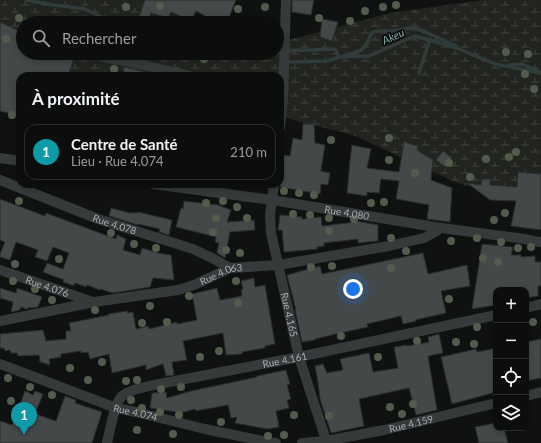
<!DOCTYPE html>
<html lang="fr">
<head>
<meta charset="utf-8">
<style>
	body { margin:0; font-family:Lato,sans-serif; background:#151616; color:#f1f3f6 }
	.controls { position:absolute; right:12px; bottom:12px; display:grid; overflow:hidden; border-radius:8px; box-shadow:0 2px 6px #0003 }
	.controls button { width:36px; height:36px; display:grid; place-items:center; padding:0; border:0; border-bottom:1px solid #2c2d2e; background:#0c0d0d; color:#f1f3f6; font:20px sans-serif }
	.you { position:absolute; left:353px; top:289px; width:14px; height:14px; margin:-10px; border:3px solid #fff; border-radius:50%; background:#1a73e8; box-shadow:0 0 0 6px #1a73e833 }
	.badge { display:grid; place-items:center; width:26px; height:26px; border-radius:50%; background:#dd513d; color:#fff; font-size:13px; font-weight:700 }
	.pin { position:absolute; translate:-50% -33px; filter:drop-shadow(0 1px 2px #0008) }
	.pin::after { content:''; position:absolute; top:21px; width:14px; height:12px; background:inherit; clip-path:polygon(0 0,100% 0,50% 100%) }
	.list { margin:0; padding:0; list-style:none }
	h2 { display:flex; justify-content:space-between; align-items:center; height:52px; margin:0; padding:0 16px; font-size:17px }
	h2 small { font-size:13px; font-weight:400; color:#9a9c9d }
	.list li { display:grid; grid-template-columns:26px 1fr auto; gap:12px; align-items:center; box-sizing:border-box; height:56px; margin:0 8px 8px; padding:0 8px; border:1px solid #2c2d2e; border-radius:12px }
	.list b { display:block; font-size:15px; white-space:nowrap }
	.list p { margin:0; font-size:13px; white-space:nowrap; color:#9a9c9d }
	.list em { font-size:13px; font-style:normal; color:#9a9c9d }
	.icon { flex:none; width:22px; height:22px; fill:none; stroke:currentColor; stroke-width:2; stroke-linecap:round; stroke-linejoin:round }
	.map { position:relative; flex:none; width:541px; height:443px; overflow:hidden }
	.search { position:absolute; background:#0c0d0d; box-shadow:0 2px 6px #0003; left:16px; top:16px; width:268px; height:44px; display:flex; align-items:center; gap:10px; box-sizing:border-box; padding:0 14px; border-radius:22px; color:#9a9c9d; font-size:15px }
	.panel { position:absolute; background:#0c0d0d; box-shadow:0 2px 6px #0003; left:16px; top:72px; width:268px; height:116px; border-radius:12px }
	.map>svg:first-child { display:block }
	.wetland { fill:url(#wetland-marsh) }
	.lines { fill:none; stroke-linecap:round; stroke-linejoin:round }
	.stream { stroke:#2f3c3b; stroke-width:3.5 }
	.building { fill:#444849; stroke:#2a2c2d }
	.minor { stroke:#373a3b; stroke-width:10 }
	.tree { fill:#535c4c }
	.labels { text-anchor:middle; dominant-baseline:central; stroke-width:3.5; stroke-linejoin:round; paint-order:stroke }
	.street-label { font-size:10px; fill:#a3afb1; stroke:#0b0c0c }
	.water-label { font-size:11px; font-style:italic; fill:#7da9a5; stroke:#0b0c0c }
</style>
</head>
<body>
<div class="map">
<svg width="541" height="443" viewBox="0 0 541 443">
	<defs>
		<pattern id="wetland-marsh" width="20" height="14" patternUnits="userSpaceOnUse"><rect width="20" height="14" fill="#22251f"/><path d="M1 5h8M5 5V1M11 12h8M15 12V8" fill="none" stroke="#3f423d"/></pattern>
	</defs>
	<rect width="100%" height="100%" fill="#101111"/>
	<polygon class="wetland" points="0,0 150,0 162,9 195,23 23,23 23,53 277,53 277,43 390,13 483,0 541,0 541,204 531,204 457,183 353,135 300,122 280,115 280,76 30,76 0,67"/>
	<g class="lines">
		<g class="stream">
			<polyline points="27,0 47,4 85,9 115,23"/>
			<polyline points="277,52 281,51 335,49 339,57 369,56 415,36 457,48 495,64 541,73"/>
			<polyline points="257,53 266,56 275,53"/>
			<polyline points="290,62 327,61 357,52 361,50 367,44 371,34 373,32 379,31 392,31 411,28 421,30 456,46"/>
			<polyline points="508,65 522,64 538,71"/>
			<polyline points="419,73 430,39"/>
		</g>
	</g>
	<g class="building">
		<polygon points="145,0 236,0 230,15 229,23 218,23 196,11 191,21 171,12 168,18 151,13 147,23 144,23 138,20"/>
		<polygon points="292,0 314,0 311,15 292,12"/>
		<polygon points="322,19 338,22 332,41 320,37"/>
		<polygon points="0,22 23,33 23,53 58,53 74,58 68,76 20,76 20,116 0,111"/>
		<polygon points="124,67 125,67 162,76 126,76 127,73 123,71"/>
		<polygon points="303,124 314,124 315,143 325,145 321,171 330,173 328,185 321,184 320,194 280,187 280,180 284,155 290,156 293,138 302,140"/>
		<polygon points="404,142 418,146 417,150 433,160 431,180 452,188 450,222 427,219 429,205 396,199 399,181 381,179 379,193 367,192 367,196 347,193 350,160 352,145 371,149 367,168 399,172"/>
		<polygon points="443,151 452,158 445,167 436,160"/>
		<polygon points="518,172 541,174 541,230 511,226 516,201 490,200 467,183 481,185 482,179 490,179 490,185 517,187"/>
		<polygon points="0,199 45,216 46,213 116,239 117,235 126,239 123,250 140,255 142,248 158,253 171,255 174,280 153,278 150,287 113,293 100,289 100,290 87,285 86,287 75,283 74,286 63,282 64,280 43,272 47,263 63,269 69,253 53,247 47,261 35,257 38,250 16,242 10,260 0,257 0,254 5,242 0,240"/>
		<polygon points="184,201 218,205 231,210 227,222 254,220 255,230 230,232 225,258 217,253 219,243 215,242 216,237 176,227 181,208 183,209"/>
		<polygon points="111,208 130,213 137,213 138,212 172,220 169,235 159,232 160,229 138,224 138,225 109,216"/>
		<polygon points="280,215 302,217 302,219 321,217 322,226 356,222 356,221 378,225 378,241 358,243 358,239 324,243 324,246 317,247 317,249 284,252 282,230 278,230"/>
		<polygon points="482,244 513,247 511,255 521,255 521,257 535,256 535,262 541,262 541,286 538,286 538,296 526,298 526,290 496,290 496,305 472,309"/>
		<polygon points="423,253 428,274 467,265 470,286 441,291 446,313 415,320 416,321 403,324 401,316 367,324 368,327 340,333 315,339 315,340 302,342 295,310 296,310 287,275 320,266 322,274"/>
		<polygon points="254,278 255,287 265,285 275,344 265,346 265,348 242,352 242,354 226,355 223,333 183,341 187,360 172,362 174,375 166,376 163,364 146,370 146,365 112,373 109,354 90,359 88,352 81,353 81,351 61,354 61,357 49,359 50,365 40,362 39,355 18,356 17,353 11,353 10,350 5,351 4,348 0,348 0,334 43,330 46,341 66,339 66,331 71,331 69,323 109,315 108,314 127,311 128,313 133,312 136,329 148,326 149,329 177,322 177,324 197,320 192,294 217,288 220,300 242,296 241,290 243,289 241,281"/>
		<polygon points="0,288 16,293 17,288 42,297 38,307 31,308 29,307 29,308 26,309 21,307 20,310 11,312 13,302 0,298"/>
		<polygon points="439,334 443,353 428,356 437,410 416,415 409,388 359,399 364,426 331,433 320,399 318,382 315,366 323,364 327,373 343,370 340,359 369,353 373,372 398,368 394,347 407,345 407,346 429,342 428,337"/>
		<polygon points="541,339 541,378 526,381 526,342"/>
		<polygon points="496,348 496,392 452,404 441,357 476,349 477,352"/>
		<polygon points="286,370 290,384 287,385 291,399 287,400 289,408 276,411 279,427 267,429 235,423 237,417 231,418 228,405 196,411 195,409 176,414 176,412 150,408 152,393 166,392 167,398 191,391 257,377 257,376"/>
		<polygon points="25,391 33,395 35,391 43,394 35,414 56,421 65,396 76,400 75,403 102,412 92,443 0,443 0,421 12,425"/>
		<polygon points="496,423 496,428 504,428 508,443 479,443 475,427"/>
	</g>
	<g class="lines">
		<g class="minor">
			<polyline points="90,53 104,57 126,61 190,76"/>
			<polyline points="280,128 283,99 286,0"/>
			<polyline points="0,158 20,161"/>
			<path id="s1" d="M0,180l98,39 95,30 19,9 18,10"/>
			<path id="s2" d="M153,184l119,16 169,28 77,10 23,4"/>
			<path id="s3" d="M274,184l-4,31 1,18 28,124 28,86"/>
			<path id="s4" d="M0,270l93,32"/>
			<polyline points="526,308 541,304"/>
			<path id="s5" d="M0,321l94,-19 84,-12 16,-5 36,-17 48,-3 111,-19 35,-8 9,-5 8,-5"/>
			<path id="s6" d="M0,364l116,44 20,4 69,17 63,13 8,1"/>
			<polyline points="526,396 541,392"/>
			<path id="s7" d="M107,443c3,-12 7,-39 15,-47 6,-6 19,-8 27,-10l150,-29 197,-42"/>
			<path id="s8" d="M302,443l24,-2 58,-11 112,-27"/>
		</g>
	</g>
	<g class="tree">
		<circle cx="396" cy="5" r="4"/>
		<circle cx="160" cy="6" r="4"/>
		<circle cx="126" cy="7" r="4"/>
		<circle cx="265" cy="7" r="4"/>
		<circle cx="383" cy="7" r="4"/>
		<circle cx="238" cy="9" r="4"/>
		<circle cx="365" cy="11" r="4"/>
		<circle cx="19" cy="18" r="4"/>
		<circle cx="319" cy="18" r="4"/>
		<circle cx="350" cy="21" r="4"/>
		<circle cx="6" cy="39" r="4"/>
		<circle cx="506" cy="52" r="4"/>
		<circle cx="528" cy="54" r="4"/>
		<circle cx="204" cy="59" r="4"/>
		<circle cx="114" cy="69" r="4"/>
		<circle cx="525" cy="74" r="4"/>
		<circle cx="534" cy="89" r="4"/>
		<circle cx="12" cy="115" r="4"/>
		<circle cx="389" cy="138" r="4"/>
		<circle cx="331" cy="140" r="4"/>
		<circle cx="516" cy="152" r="4"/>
		<circle cx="509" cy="157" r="4"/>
		<circle cx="486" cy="159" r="4"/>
		<circle cx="389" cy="160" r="4"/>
		<circle cx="449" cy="163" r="4"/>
		<circle cx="415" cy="173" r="4"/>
		<circle cx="470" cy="177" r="4"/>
		<circle cx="284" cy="191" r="4"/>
		<circle cx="299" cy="193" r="4"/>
		<circle cx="314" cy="195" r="4"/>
		<circle cx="19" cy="201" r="4"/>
		<circle cx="223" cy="201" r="4"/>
		<circle cx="384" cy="202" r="4"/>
		<circle cx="206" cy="203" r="4"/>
		<circle cx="371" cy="203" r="4"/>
		<circle cx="237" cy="207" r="4"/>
		<circle cx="505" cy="213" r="4"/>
		<circle cx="293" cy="214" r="4"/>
		<circle cx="310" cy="215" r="4"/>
		<circle cx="216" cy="218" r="4"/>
		<circle cx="247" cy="218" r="4"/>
		<circle cx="329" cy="218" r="4"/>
		<circle cx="354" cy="219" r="4"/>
		<circle cx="494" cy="220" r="4"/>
		<circle cx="329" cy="231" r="4"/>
		<circle cx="213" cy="232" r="4"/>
		<circle cx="111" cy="233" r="4"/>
		<circle cx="391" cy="238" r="4"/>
		<circle cx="477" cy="238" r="4"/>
		<circle cx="451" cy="241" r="4"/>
		<circle cx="501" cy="242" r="4"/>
		<circle cx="134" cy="244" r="4"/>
		<circle cx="531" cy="247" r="4"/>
		<circle cx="156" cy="248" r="4"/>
		<circle cx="518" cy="248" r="4"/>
		<circle cx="226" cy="250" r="4"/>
		<circle cx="406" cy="251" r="4"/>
		<circle cx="240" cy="253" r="4"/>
		<circle cx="483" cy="258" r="4"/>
		<circle cx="59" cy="259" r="4"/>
		<circle cx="498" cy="262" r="4"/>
		<circle cx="15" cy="264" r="4"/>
		<circle cx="332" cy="266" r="4"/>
		<circle cx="311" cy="267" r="4"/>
		<circle cx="391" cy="268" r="4"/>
		<circle cx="13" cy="281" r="4"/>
		<circle cx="236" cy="281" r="4"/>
		<circle cx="35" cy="289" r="4"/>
		<circle cx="189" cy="296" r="4"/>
		<circle cx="449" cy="299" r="4"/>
		<circle cx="52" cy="300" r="4"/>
		<circle cx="238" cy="303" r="4"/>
		<circle cx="150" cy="306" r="4"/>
		<circle cx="95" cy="310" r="4"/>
		<circle cx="167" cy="322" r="4"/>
		<circle cx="533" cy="322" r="4"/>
		<circle cx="142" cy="323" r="4"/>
		<circle cx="477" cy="327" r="4"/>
		<circle cx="341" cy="336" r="4"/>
		<circle cx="417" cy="341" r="4"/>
		<circle cx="456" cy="342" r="4"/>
		<circle cx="474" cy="344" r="4"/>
		<circle cx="219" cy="351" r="4"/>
		<circle cx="200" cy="357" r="4"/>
		<circle cx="378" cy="357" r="4"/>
		<circle cx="102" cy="362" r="4"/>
		<circle cx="70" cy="368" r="4"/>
		<circle cx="8" cy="378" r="4"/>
		<circle cx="88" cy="380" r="4"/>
		<circle cx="137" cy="380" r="4"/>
		<circle cx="126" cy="381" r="4"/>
		<circle cx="30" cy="387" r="4"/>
		<circle cx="181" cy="387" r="4"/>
		<circle cx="161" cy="389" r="4"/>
		<circle cx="52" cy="395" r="4"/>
		<circle cx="131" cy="400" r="4"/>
		<circle cx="11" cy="401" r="4"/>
		<circle cx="413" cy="404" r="4"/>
		<circle cx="390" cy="407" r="4"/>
		<circle cx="142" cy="408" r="4"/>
		<circle cx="160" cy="412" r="4"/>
		<circle cx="402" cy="414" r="4"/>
		<circle cx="179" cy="415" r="4"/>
		<circle cx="294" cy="415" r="4"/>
		<circle cx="329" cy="416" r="4"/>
		<circle cx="221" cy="422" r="4"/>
		<circle cx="137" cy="430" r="4"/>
		<circle cx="173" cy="434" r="4"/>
		<circle cx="284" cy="435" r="4"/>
		<circle cx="268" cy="436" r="4"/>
	</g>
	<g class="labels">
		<g class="street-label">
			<text stroke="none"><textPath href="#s2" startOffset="196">Rue 4.080</textPath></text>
			<text stroke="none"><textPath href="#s1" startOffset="123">Rue 4.078</textPath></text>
			<text stroke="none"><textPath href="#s5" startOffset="227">Rue 4.063</textPath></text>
			<text stroke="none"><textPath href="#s4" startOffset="50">Rue 4.076</textPath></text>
			<text stroke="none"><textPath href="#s3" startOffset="133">Rue 4.165</textPath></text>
			<text stroke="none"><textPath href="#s7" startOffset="217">Rue 4.161</textPath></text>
			<text stroke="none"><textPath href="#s6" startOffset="144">Rue 4.074</textPath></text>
			<text stroke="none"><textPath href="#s8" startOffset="111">Rue 4.159</textPath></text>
		</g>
		<g class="water-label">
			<text transform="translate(393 36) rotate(-24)">Akeu</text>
		</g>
	</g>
</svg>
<div class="controls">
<button>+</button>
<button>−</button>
<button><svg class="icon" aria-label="locate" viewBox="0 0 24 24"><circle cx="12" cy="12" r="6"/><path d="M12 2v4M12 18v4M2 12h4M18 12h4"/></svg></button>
<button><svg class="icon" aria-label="layers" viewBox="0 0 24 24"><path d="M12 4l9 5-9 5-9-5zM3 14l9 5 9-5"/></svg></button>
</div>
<div class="you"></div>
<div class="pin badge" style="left:24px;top:435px;background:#0f9aa8">1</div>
<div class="search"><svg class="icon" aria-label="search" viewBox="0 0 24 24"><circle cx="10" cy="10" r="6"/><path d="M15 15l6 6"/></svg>Rechercher</div>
<section class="panel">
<h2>À proximité<small></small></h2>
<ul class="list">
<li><span class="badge" style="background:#0f9aa8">1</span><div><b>Centre de Santé</b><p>Lieu · Rue 4.074</p></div><em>210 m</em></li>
</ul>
</section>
</div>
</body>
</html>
